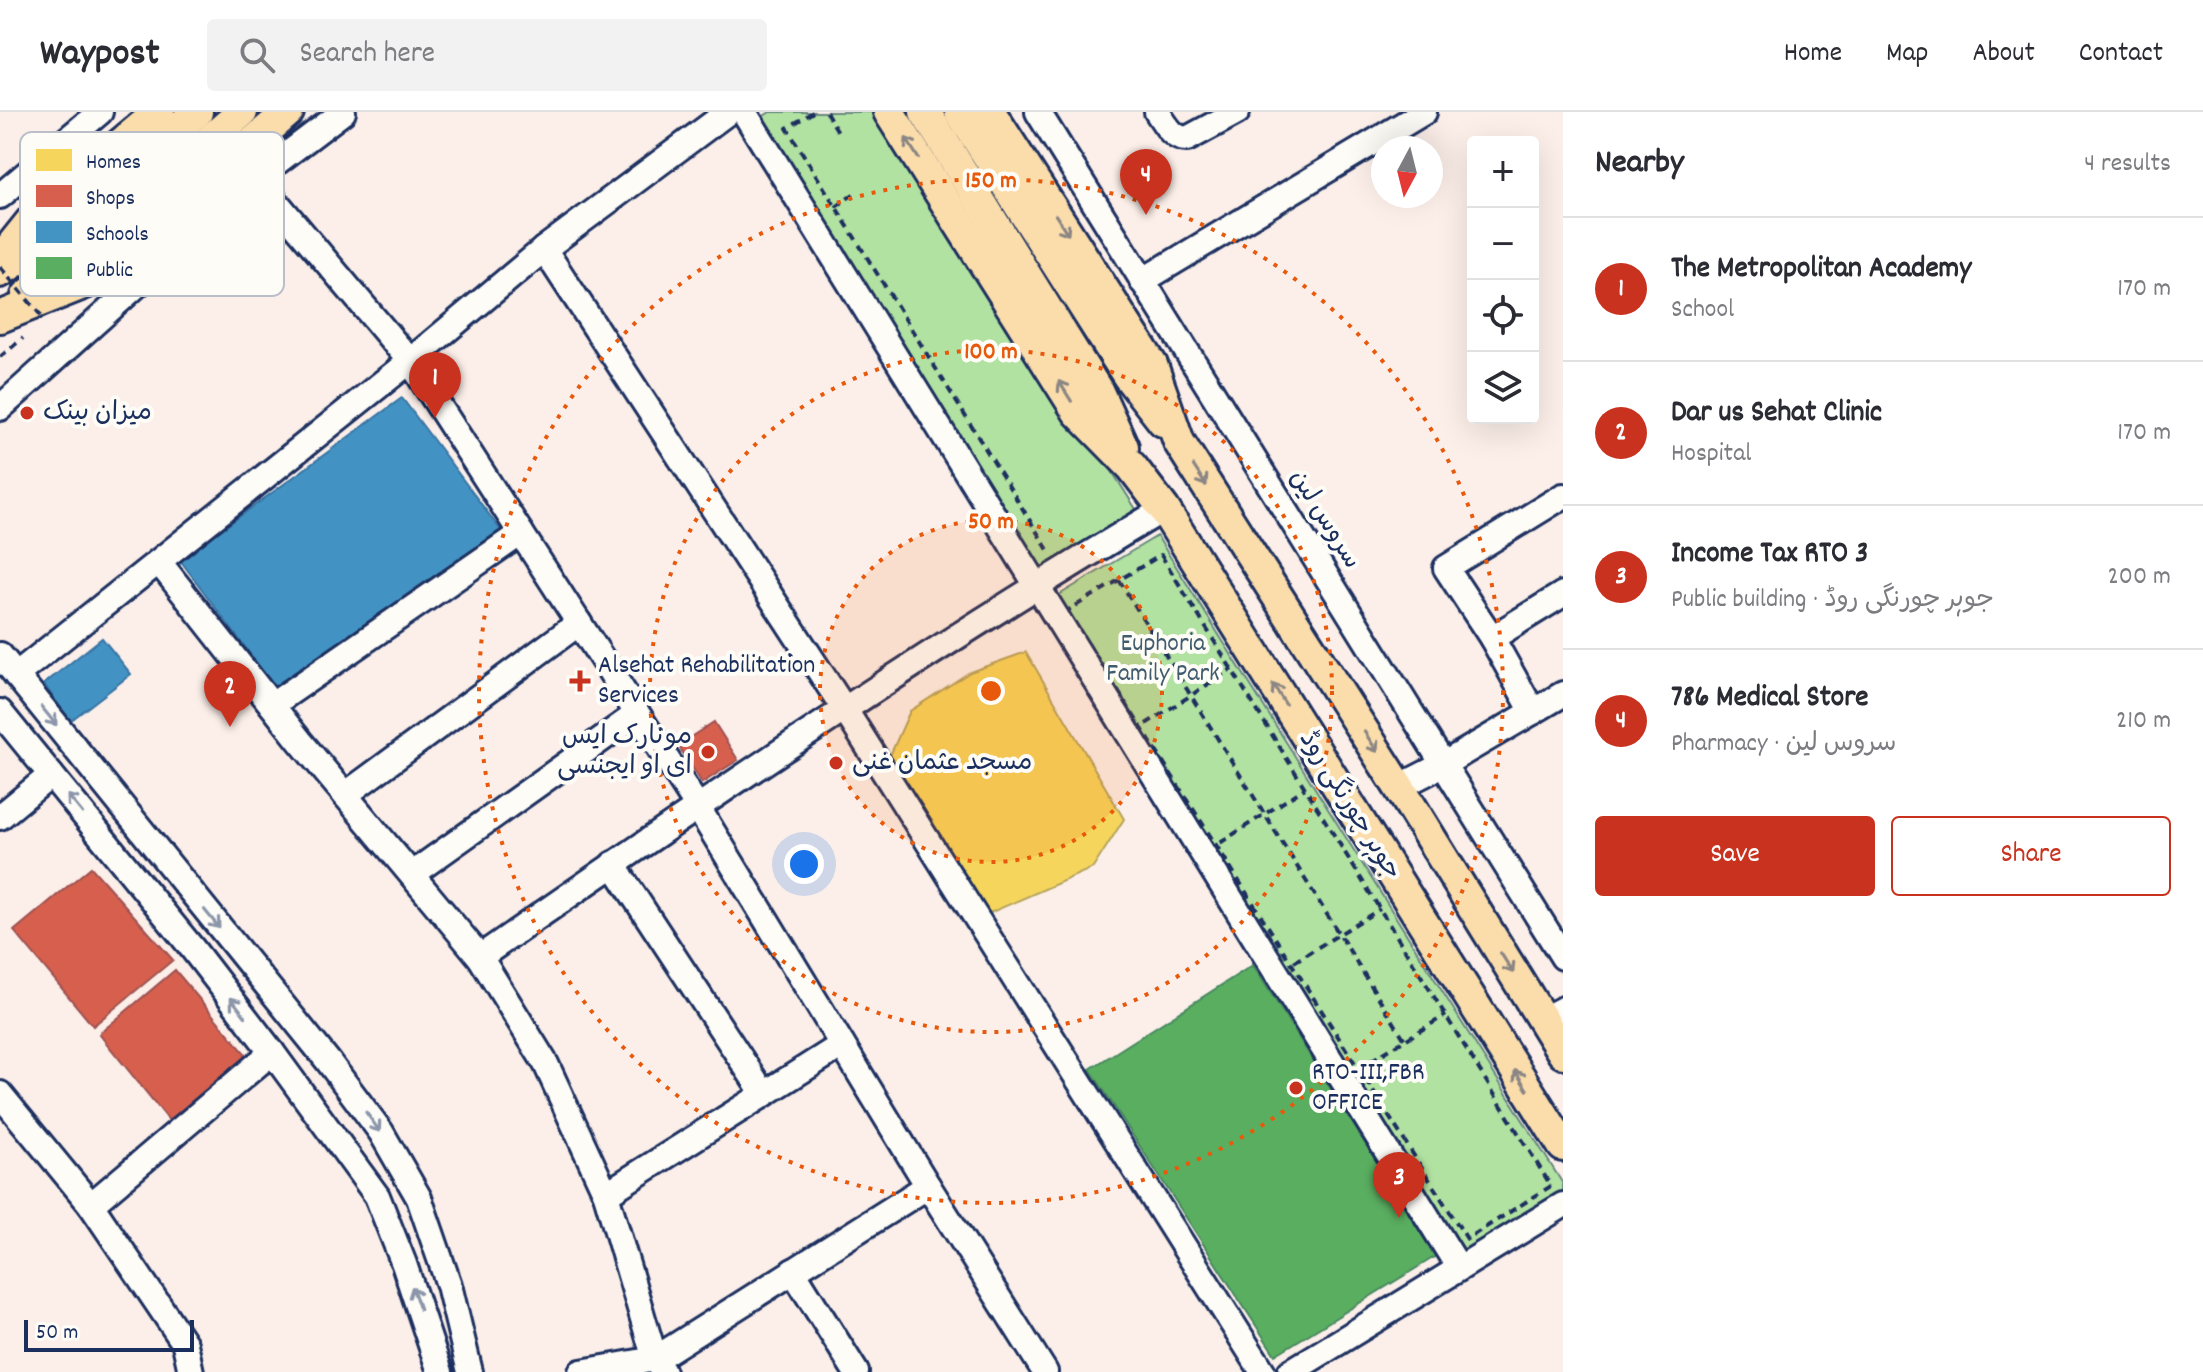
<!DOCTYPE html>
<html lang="en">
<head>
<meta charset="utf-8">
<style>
	body { margin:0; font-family:Dekko,"Playpen Sans Arabic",sans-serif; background:#f2f2f3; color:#2b2b33 }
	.controls { position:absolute; right:24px; top:24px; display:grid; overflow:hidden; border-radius:8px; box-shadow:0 8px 32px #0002 }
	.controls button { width:72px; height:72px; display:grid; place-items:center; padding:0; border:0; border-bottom:2px solid #e1e1e2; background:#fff; color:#2b2b33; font:40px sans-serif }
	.compass { position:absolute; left:1371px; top:24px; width:72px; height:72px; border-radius:50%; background:#fff; box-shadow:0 8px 32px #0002; rotate:187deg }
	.scale { position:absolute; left:24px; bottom:20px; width:170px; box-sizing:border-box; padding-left:8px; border:4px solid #1b2f5e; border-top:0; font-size:22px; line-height:28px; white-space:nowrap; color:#1b2f5e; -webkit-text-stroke:6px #fdfcf7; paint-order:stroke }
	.you { position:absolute; left:804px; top:752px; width:28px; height:28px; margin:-20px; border:6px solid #fff; border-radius:50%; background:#1a73e8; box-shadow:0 0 0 12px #1a73e833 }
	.badge { display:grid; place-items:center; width:52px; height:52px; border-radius:50%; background:#c8321e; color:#fff; font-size:26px; font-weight:700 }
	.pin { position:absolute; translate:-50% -66px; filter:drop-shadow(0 2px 4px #0008) }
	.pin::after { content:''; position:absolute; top:42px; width:28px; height:24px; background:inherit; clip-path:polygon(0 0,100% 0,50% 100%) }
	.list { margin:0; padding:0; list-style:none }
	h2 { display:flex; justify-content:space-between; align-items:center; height:104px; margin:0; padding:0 32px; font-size:34px }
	h2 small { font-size:26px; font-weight:400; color:#7c7c81 }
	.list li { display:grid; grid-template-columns:52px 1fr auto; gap:24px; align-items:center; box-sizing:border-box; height:144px; padding:0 32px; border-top:2px solid #e1e1e2 }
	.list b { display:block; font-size:30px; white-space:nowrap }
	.list p { margin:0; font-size:26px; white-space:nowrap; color:#7c7c81 }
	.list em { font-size:26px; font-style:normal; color:#7c7c81 }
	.actions { display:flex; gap:16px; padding:24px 32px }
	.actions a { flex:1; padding:18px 0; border:2px solid #c8321e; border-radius:8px; text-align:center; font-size:28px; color:#c8321e }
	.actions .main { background:#c8321e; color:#fff }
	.icon { flex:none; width:44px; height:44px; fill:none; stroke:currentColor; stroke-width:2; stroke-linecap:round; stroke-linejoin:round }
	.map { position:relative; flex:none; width:1563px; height:1260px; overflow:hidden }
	header { display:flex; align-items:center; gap:48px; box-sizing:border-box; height:112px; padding:0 40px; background:#fff; border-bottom:2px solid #e1e1e2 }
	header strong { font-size:38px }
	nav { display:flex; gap:44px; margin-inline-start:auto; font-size:28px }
	.search { width:560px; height:72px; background:#f2f2f3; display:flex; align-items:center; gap:20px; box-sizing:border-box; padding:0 28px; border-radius:8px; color:#7c7c81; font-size:30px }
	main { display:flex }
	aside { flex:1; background:#fff }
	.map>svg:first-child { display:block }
	.green { fill:#b2e2a1; stroke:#668880; stroke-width:2 }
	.homes { fill:#f6d55c; stroke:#b4a35d; stroke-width:2 }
	.shops { fill:#d6604d; stroke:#9e5152; stroke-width:2 }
	.schools { fill:#4393c3; stroke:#3775a5; stroke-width:2 }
	.public { fill:#5aae61; stroke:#478860; stroke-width:2 }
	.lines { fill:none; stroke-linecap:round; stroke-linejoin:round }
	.minor-casing { stroke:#1b2f5e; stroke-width:30 }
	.major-casing { stroke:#1b2f5e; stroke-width:36 }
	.path { stroke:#1b2f5e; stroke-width:4; stroke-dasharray:8 6; stroke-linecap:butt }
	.minor { stroke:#fdfcf7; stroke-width:24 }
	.major { stroke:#fbddab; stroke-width:30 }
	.path-bridge { stroke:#1b2f5e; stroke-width:4; stroke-dasharray:8 6; stroke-linecap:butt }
	.oneway { stroke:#8b8684 }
	.oneway2 { stroke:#8c96aa }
	.ring { fill:none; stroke:#e8590c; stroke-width:4; stroke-dasharray:4 8 }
	.poi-dot { fill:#c8321e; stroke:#fdfcf7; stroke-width:3 }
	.labels { text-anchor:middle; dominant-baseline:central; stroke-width:8; stroke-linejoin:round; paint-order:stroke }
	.poi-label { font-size:26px; fill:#1b2f5e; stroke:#fdfcf7; text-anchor:start }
	.street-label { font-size:26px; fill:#1b2f5e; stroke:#fdfcf7 }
	.park-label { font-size:26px; fill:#415c6f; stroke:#fdfcf7 }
	.key { fill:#fdfcf7; stroke:#b9bec9; stroke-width:2 }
	.key-label { font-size:22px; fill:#1b2f5e }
	.centre { fill:#e8590c; stroke:#fdfcf7; stroke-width:4 }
	.ring-label { font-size:24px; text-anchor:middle; font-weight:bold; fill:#e8590c; stroke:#fdfcf7; stroke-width:8; stroke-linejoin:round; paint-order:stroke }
</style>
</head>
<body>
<header>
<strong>Waypost</strong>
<div class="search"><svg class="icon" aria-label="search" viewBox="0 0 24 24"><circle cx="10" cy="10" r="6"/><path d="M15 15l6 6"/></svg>Search here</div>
<nav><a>Home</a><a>Map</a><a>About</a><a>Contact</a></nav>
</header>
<main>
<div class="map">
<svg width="1563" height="1260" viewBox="0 0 1563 1260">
	<rect width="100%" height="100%" fill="#fcefe9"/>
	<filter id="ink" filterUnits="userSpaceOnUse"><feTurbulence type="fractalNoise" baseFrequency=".0125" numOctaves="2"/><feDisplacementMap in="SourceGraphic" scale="16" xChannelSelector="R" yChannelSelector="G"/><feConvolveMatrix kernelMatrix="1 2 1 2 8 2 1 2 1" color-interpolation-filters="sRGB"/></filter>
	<g filter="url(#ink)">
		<g class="green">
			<polygon points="770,0 885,0 1139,402 1042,462 756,9"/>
			<polygon points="1157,424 1563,1072 1563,1081 1464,1140 1054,486"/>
		</g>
		<polygon class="homes" points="1026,540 1124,707 1093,756 985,803 888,648 910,599 970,560"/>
		<g class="shops">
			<polygon points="714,610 738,648 702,671 678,633"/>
			<polygon points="91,755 173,848 93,914 14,819"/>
			<polygon points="175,858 248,945 171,1011 99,922"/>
		</g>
		<g class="schools">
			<polygon points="402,286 502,420 280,582 180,448"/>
			<polygon points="102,526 131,562 70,609 44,572"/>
		</g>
		<polygon class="public" points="1253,853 1436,1144 1275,1243 1090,957"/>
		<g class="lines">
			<g class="minor-casing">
				<g id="minor">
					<polyline points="744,0 1459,1156"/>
					<polyline points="1038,0 1563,845"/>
					<path d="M1157,0c8,11 15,27 30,27l50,-27"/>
					<polyline points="256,66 410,249 697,694 928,1074 1045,1260"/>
					<polyline points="0,84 100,0"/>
					<polyline points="544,137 845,598 1263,1260"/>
					<polyline points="1142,169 1424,0"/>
					<polyline points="0,296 256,66 343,0"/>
					<polyline points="159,450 300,629 480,845 546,952 606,1082 655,1247 663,1260"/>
					<polyline points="1492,526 1563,482"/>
					<polyline points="0,543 328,949 381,1020 419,1086 449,1173 470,1260"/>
					<polyline points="16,563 410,249 544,137 728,0"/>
					<polyline points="272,593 521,421"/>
					<polyline points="0,600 192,836 272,940 377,1084 404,1152 440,1260"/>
					<polyline points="1533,600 1492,526 1446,456 1563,384"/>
					<polyline points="1399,675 1444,652 1563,582"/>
					<polyline points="345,683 579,511"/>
					<polyline points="0,705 51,663"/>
					<polyline points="613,752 764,982"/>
					<polyline points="412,762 637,602"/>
					<path d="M480,845c224,-156 450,-309 684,-448"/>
					<polyline points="1542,908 1563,897"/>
					<polyline points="0,982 91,1093 185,1232 191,1260"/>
					<polyline points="606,1082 842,933"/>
					<polyline points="91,1093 272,940"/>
					<polyline points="793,1159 856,1260"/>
					<polyline points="581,1260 655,1247 928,1074"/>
					<polyline points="1290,1260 1563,1093"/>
				</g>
			</g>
			<g class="major-casing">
				<g id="major">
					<polyline points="889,0 1078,300 1132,355 1164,397 1563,1034"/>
					<polyline points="925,0 1098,280 1123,335"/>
					<polyline points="960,0 1128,264 1163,309"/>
					<polyline points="990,0 1152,253 1179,330 1399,675 1563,941"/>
					<polyline points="0,148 37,102 159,0"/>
					<polyline points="0,160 60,118 197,0"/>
					<polyline points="27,184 79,142 242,0"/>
					<polyline points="0,205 95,167 288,0"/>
				</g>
			</g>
			<g class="path">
				<polyline points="813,0 787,16 1050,441"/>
				<polyline points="826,0 840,23"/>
				<polyline points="836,95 855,81"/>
				<polyline points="0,245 23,226"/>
				<polygon points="1161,443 1551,1074 1467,1127 1067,499"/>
				<polyline points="1119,468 1405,928"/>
				<polyline points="1146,612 1232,557"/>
				<polyline points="1220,731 1305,676"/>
				<polyline points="1294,850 1380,797"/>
				<polyline points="1359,956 1446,903"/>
			</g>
			<use href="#minor" class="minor"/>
			<use href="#major" class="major"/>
			<polyline class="path-bridge" points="0,155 44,207"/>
		</g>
		<defs><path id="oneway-shaft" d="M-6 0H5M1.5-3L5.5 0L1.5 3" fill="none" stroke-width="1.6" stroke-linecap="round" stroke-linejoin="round" transform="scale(2)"/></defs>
		<g class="oneway">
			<use href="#oneway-shaft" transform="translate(912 36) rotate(-122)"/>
			<use href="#oneway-shaft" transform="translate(1062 113) rotate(57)"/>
			<use href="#oneway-shaft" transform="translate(1065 279) rotate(-122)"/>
			<use href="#oneway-shaft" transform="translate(1200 364) rotate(57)"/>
			<use href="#oneway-shaft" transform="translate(1279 582) rotate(-122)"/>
			<use href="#oneway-shaft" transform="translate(1371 630) rotate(57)"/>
			<use href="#oneway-shaft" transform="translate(1507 851) rotate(58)"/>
			<use href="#oneway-shaft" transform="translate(1521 968) rotate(-122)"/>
		</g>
		<g class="oneway2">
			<use href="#oneway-shaft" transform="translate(49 604) rotate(51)"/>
			<use href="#oneway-shaft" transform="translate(75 692) rotate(-129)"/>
			<use href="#oneway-shaft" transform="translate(212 807) rotate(51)"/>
			<use href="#oneway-shaft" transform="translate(238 895) rotate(-128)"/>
			<use href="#oneway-shaft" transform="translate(373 1010) rotate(54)"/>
			<use href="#oneway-shaft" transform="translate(416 1186) rotate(-109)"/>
		</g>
	</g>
	<circle cx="991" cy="579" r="171" fill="#e8590c" fill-opacity=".12"/>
	<g class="ring">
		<circle cx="991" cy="579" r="171"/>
		<circle cx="991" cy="579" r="341"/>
		<circle cx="991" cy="579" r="512"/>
	</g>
	<g class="poi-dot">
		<circle cx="27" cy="301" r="8"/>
		<path d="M576 557h8v8h8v8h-8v8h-8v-8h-8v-8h8z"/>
		<circle cx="708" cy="640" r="8"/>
		<circle cx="836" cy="651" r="8"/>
		<circle cx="1296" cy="976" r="8"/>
	</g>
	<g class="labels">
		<g class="poi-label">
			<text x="43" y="301">میزان بینک</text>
			<text x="598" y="554">Alsehat Rehabilitation<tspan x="598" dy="30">Services</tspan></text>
			<text x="692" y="625" text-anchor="end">مونارک ایس<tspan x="692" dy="30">ای او ایجنسی</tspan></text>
			<text x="852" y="651">مسجد عثمان غنی</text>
			<text x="1312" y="961">RTO-III,FBR<tspan x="1312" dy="30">OFFICE</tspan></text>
		</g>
		<g class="street-label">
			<text transform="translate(1324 408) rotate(58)">سروس لین</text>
			<text transform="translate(1349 694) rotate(58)">جوہر چورنگی روڈ</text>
		</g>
		<g class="park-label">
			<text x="1163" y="532">Euphoria<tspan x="1163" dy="30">Family Park</tspan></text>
		</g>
	</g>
	<rect x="20" y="20" width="264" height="164" rx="12" class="key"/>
	<rect x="36" y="37" width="36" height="22" fill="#f6d55c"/>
	<rect x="36" y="73" width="36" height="22" fill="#d6604d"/>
	<rect x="36" y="109" width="36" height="22" fill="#4393c3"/>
	<rect x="36" y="145" width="36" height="22" fill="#5aae61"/>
	<g class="key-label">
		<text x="86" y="56">Homes</text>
		<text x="86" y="92">Shops</text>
		<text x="86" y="128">Schools</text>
		<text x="86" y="164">Public</text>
	</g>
	<circle cx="991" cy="579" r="12" class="centre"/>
	<g class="ring-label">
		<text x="991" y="75">150 m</text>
		<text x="991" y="246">100 m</text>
		<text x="991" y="416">50 m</text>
	</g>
</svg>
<div class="controls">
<button>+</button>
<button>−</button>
<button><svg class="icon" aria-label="locate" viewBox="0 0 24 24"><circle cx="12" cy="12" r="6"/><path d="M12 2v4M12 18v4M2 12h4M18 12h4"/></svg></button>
<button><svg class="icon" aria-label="layers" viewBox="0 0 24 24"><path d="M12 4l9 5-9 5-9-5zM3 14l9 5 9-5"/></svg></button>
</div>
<svg class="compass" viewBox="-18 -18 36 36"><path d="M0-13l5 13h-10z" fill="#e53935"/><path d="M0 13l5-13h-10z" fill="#7c7c81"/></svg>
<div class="scale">50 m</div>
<div class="you"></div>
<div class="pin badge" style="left:435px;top:306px">1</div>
<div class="pin badge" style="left:230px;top:615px">2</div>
<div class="pin badge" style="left:1399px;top:1106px">3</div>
<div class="pin badge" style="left:1146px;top:103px">4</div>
</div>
<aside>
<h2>Nearby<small>4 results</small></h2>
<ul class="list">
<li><span class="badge">1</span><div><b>The Metropolitan Academy</b><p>School</p></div><em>170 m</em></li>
<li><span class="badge">2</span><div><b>Dar us Sehat Clinic</b><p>Hospital</p></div><em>170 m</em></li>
<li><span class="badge">3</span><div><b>Income Tax RTO 3</b><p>Public building · جوہر چورنگی روڈ</p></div><em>200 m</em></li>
<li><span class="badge">4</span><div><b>786 Medical Store</b><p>Pharmacy · سروس لین</p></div><em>210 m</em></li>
</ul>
<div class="actions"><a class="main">Save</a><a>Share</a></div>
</aside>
</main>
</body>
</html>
